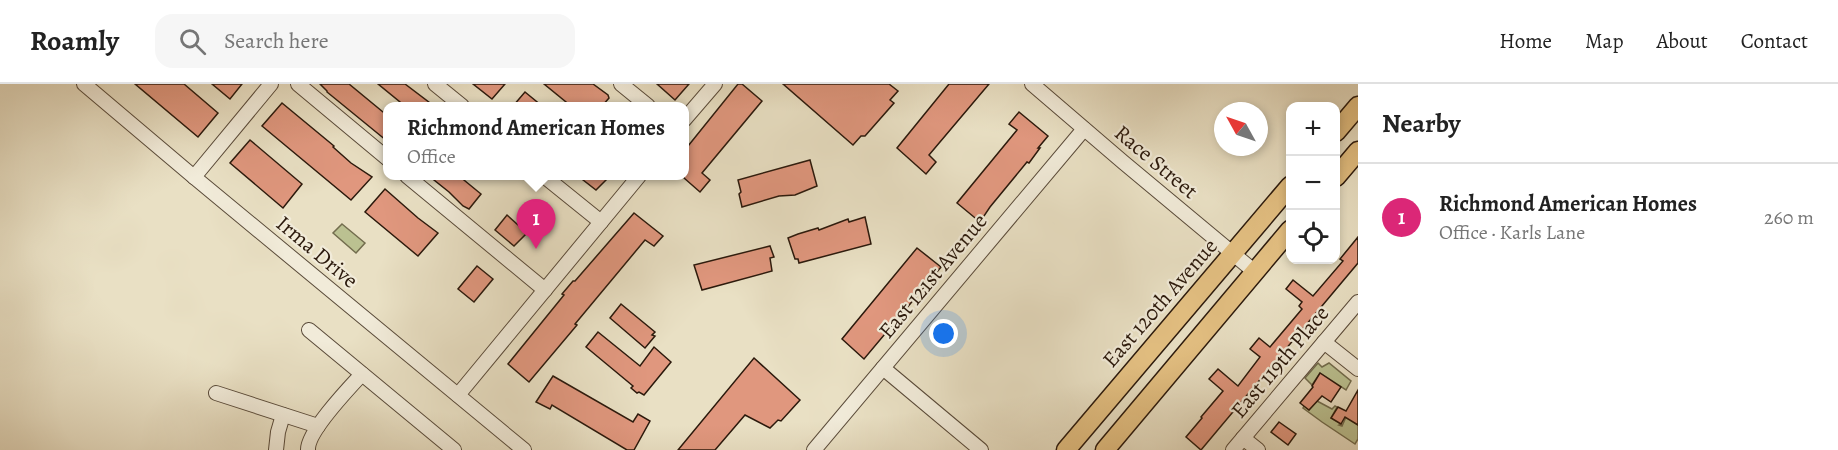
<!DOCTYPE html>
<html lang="en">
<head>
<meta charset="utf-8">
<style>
	body { margin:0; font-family:Alegreya,serif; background:#f6f6f6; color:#222 }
	.controls { position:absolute; right:18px; top:18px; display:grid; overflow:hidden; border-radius:12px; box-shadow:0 3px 9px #0003 }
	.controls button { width:54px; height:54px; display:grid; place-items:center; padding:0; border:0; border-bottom:2px solid #e0e0e0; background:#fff; color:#222; font:30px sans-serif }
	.compass { position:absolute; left:1214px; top:18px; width:54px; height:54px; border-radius:50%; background:#fff; box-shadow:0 3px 9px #0003; rotate:310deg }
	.you { position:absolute; left:944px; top:250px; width:21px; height:21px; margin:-15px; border:4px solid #fff; border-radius:50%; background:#1a73e8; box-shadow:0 0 0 9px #1a73e833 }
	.badge { display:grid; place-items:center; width:39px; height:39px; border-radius:50%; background:#db2777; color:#fff; font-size:20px; font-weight:700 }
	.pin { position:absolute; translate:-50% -50px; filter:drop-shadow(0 2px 3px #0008) }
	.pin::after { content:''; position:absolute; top:32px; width:21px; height:18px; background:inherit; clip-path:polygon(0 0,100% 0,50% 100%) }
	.popup { position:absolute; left:383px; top:18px; width:306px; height:78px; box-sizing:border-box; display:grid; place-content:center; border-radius:12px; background:#fff; filter:drop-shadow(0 2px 4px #0005); font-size:20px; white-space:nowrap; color:#767676 }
	.popup b { font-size:22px; color:#222 }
	.popup::after { content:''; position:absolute; left:50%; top:100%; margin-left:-12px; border:12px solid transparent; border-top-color:#fff }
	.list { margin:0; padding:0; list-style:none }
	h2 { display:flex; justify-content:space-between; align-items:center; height:78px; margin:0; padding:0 24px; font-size:26px }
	h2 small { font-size:20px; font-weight:400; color:#767676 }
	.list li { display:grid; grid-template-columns:39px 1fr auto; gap:18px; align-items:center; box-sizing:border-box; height:108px; padding:0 24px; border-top:2px solid #e0e0e0 }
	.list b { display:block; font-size:22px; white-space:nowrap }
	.list p { margin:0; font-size:20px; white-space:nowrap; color:#767676 }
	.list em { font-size:20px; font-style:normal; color:#767676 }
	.icon { flex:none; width:33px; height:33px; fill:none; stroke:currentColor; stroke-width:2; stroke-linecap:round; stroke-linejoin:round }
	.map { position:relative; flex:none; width:1358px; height:366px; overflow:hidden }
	header { display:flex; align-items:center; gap:36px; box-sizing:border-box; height:84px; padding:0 30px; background:#fff; border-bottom:2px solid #e0e0e0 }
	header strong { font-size:28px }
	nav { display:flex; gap:33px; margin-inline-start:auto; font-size:21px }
	.search { width:420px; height:54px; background:#f6f6f6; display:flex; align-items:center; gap:15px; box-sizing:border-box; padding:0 21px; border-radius:18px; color:#767676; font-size:22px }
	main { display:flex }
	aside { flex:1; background:#fff }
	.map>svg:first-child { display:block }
	.green { fill:#bbc191; stroke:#736d4e; stroke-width:1.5 }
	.building { fill:#e0977e; stroke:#2b190c; stroke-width:1.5 }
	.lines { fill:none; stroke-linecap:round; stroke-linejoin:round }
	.minor-casing { stroke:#5a4b3a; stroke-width:16 }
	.major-casing { stroke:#2b190c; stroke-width:21 }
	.minor { stroke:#f1ebd9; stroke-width:14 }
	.major { stroke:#e4c082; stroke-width:18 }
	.labels { text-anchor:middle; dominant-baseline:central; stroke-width:4.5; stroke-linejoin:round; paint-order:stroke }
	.street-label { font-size:22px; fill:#2b190c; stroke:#f1ebd9 }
</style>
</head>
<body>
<header>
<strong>Roamly</strong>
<div class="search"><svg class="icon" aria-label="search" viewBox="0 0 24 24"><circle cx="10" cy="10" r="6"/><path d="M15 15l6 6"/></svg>Search here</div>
<nav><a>Home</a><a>Map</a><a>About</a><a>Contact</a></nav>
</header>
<main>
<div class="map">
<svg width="1358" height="366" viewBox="0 0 1358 366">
	<rect width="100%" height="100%" fill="#e9e0c4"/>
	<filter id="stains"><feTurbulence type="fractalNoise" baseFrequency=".00333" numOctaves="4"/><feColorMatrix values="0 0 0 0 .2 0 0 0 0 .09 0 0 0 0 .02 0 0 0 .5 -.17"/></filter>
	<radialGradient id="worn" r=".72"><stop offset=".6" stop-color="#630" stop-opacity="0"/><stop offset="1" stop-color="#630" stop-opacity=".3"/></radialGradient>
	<g class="green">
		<polygon points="342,140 365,159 356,169 333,149"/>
		<polygon points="1318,279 1322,283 1329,279 1351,297 1346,306 1320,289 1312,301 1305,294"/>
		<polygon points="1317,317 1332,325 1335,322 1337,323 1331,334 1341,340 1339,341 1342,342 1346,333 1358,341 1358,355 1355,360 1322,338 1303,324 1304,322 1309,326"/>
	</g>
	<g class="building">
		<polygon points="135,0 184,0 218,29 198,53"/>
		<polygon points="212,0 242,0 230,15"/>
		<polygon points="320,0 349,0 383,28 387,31 387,57 327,8 327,7"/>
		<polygon points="378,0 405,0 434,22 405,22"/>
		<polygon points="473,0 505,0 492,15"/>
		<polygon points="544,0 593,0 608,11 609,14 602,22 571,22"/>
		<polygon points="657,0 689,0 675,16"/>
		<polygon points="738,0 742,0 762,17 702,89 710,96 700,108 684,94 684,67"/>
		<polygon points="783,0 889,0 898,7 890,16 894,19 865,52 861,52 853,61"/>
		<polygon points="949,0 989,0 929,71 936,78 926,90 897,64"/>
		<polygon points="525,8 542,22 513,22"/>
		<polygon points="282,19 334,62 333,63 351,79 372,93 351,116 262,42"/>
		<polygon points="1019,28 1048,52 1038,64 1040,64 1029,79 1027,78 990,123 980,138 957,119 1017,46 1009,40"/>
		<polygon points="250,56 302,100 283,124 230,79"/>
		<polygon points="810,76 817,102 795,111 779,112 742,123 739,110 741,108 738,96"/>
		<polygon points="429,92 459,92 481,110 469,125 463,122 449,108"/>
		<polygon points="578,92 610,92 596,106"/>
		<polygon points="385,105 418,134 438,149 418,172 365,128"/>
		<polygon points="634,129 663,152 654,162 645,156 575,240 577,241 529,298 508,280 564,211 562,210 573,197 575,197"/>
		<polygon points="507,131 527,149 514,162 495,146"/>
		<polygon points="865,133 871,160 799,179 798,175 795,175 788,154 798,150 818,144 819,146 848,135 849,138"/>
		<polygon points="1358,153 1358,179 1201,366 1186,353 1202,334 1201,333 1223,307 1209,295 1218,285 1238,302 1260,273 1250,265 1259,254 1270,263 1302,225 1299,222 1302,218 1286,205 1293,196 1313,212 1343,177 1340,175"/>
		<polygon points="770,162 774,173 770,174 772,187 702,206 694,181"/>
		<polygon points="917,164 941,183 864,275 842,255"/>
		<polygon points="477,182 493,195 474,218 458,205"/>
		<polygon points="621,220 655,248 652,251 655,252 645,264 610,234"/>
		<polygon points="598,248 640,282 654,263 671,278 644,311 639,308 637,309 631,304 633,302 586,263"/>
		<polygon points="754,274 800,316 781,337 778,336 770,344 745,331 715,366 678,366"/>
		<polygon points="1320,289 1341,303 1331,318 1322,312 1309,326 1300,319 1313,303 1312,302"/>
		<polygon points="553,292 633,338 638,330 650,337 634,366 627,366 552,321 550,325 536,318"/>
		<polygon points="1358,306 1358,341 1345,333 1341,340 1331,334 1338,323 1346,327"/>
		<polygon points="1279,338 1296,350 1288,361 1271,348"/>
	</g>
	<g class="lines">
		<g class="minor-casing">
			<g id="minor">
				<polyline points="84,0 194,93 524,366"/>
				<polyline points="298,0 388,75"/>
				<polyline points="435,0 462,22"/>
				<polyline points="621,0 648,22"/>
				<polyline points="1032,0 1123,78 1255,188"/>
				<polyline points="684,36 715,0"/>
				<polyline points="407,92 545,206"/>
				<polyline points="544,92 601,138"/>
				<polyline points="194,93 271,0"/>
				<polyline points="309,246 454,366"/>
				<polyline points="1324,258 1358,285"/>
				<polyline points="883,284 981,366"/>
				<polyline points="216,309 318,342"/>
				<polyline points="458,311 639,92"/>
				<polyline points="1243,354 1258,366"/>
				<polyline points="276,366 278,348 283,331"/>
				<path d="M308,366c-1,-18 41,-62 54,-76"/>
				<polyline points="814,366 1084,45"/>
				<polyline points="1233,366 1358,218"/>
			</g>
		</g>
		<g class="major-casing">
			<g id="major">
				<polyline points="1336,48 1358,22"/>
				<polyline points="1336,93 1358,67"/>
				<polyline points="1066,366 1290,102"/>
				<polyline points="1105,366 1290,146"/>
			</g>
		</g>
		<use href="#minor" class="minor"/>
		<use href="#major" class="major"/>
	</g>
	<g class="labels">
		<g class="street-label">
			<text transform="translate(1156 78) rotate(40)">Race Street</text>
			<text transform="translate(317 168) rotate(40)">Irma Drive</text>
			<text transform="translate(933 192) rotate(-50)">East 121st Avenue</text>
			<text transform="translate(1160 219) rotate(-49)">East 120th Avenue</text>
			<text transform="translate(1280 278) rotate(-50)">East 119th Place</text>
		</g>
	</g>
	<rect width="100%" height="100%" filter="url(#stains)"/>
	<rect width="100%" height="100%" fill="url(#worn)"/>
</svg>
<div class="controls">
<button>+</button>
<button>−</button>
<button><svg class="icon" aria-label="locate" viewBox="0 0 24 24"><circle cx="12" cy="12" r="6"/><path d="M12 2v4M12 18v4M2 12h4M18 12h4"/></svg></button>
</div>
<svg class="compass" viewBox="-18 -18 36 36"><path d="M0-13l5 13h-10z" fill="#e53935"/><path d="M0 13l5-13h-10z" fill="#767676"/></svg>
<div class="you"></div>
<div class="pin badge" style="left:536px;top:165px">1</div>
<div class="popup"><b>Richmond American Homes</b>Office</div>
</div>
<aside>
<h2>Nearby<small></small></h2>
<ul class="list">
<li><span class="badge">1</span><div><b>Richmond American Homes</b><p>Office · Karls Lane</p></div><em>260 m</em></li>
</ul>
</aside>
</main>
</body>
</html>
